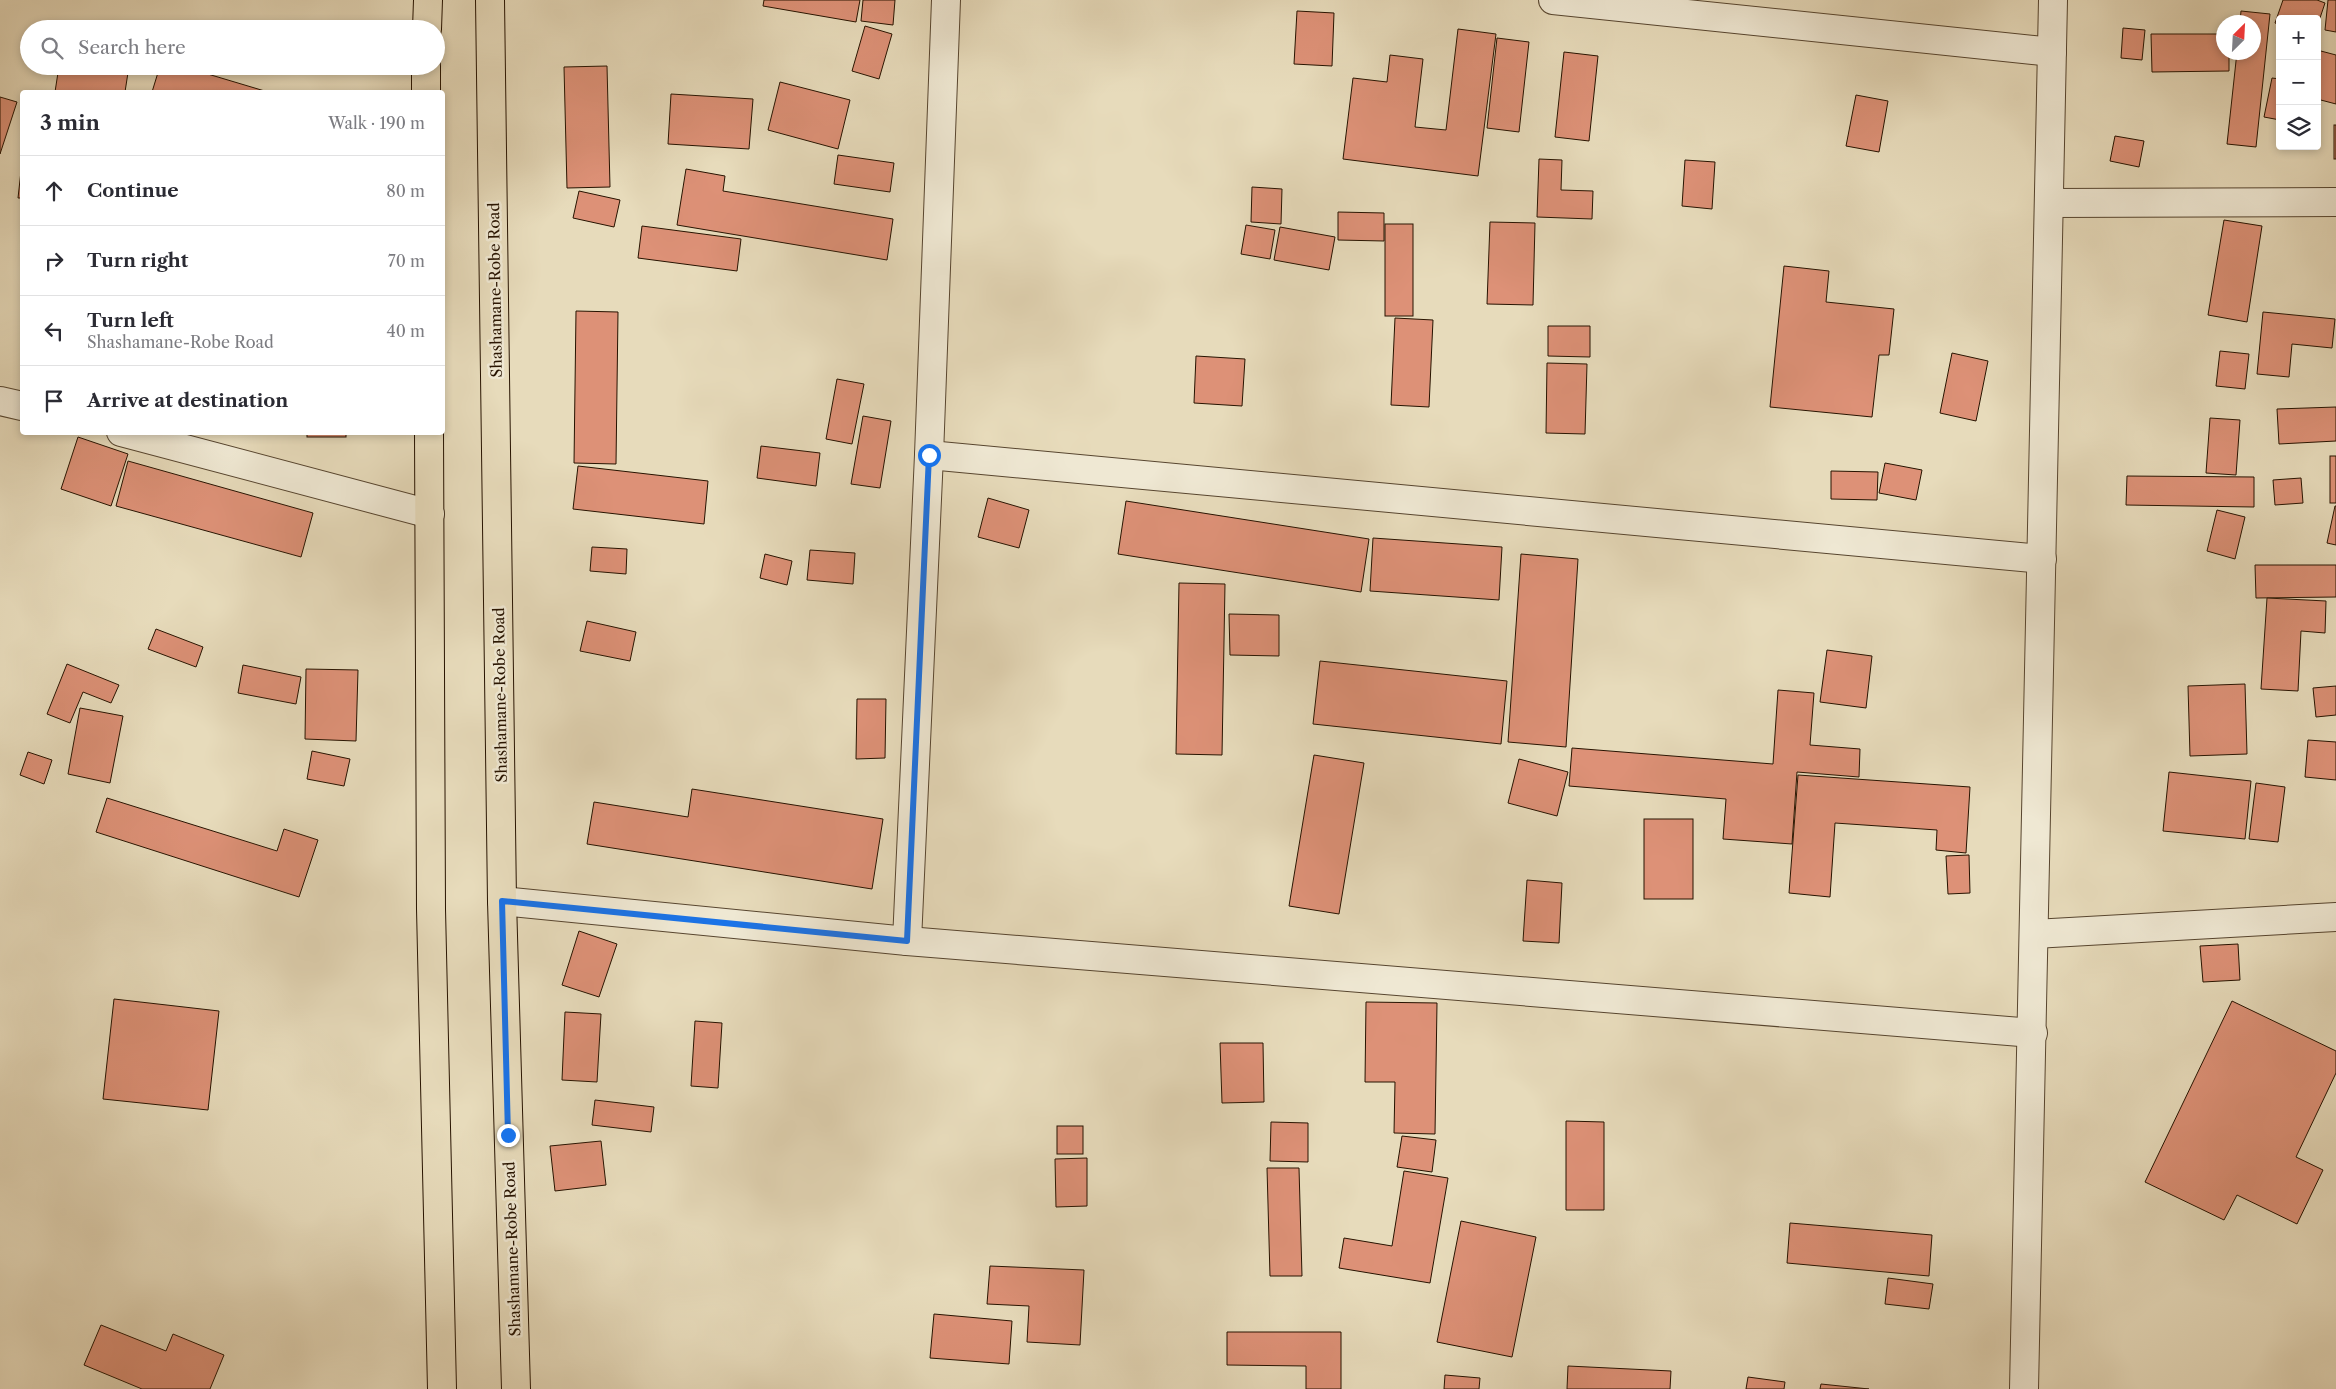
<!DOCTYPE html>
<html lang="en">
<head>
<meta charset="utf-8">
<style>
	body { margin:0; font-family:"Libre Caslon Text",serif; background:#f7f7f7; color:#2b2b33 }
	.controls { position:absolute; right:15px; top:15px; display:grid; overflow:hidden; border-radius:5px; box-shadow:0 2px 8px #0003 }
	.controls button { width:45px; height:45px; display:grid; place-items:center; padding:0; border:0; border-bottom:1px solid #e1e1e2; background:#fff; color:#2b2b33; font:25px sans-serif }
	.compass { position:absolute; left:2216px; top:15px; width:45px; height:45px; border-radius:50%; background:#fff; box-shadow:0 2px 8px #0003; rotate:24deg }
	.stop { position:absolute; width:15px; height:15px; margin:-11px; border:4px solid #1a73e8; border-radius:50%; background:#fff }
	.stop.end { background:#1a73e8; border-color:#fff; box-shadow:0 1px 5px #0008 }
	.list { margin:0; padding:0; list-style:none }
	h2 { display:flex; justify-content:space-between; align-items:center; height:65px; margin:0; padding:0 20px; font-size:21px }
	h2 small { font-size:16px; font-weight:400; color:#7c7c81 }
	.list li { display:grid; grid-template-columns:32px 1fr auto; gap:15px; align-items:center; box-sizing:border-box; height:70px; padding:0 20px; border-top:1px solid #e1e1e2 }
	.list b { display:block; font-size:19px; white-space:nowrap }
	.list p { margin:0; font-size:16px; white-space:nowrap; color:#7c7c81 }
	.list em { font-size:16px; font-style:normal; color:#7c7c81 }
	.icon { flex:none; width:28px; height:28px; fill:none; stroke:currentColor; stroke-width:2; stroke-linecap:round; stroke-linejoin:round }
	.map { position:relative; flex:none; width:2336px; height:1389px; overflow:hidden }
	.search { position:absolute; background:#fff; box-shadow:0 2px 8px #0003; left:20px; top:20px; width:425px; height:55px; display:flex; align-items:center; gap:12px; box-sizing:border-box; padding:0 18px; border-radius:28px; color:#7c7c81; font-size:19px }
	.panel { position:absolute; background:#fff; box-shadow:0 2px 8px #0003; left:20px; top:90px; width:425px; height:345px; border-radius:5px }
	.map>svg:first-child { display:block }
	.building { fill:#dd9177; stroke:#271300 }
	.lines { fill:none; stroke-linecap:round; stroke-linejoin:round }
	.minor-casing { stroke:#57452f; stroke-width:30 }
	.primary-casing { stroke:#271300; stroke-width:30 }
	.minor { stroke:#efe8d3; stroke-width:28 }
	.primary { stroke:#e7dbbb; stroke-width:28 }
	.route { stroke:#1a73e8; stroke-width:6 }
	.labels { text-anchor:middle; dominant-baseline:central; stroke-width:5; stroke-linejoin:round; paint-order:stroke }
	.street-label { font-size:15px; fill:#271300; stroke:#efe8d3 }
</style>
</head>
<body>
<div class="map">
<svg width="2336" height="1389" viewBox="0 0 2336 1389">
	<rect width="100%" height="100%" fill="#e7dbbb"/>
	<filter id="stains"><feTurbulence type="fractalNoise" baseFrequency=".004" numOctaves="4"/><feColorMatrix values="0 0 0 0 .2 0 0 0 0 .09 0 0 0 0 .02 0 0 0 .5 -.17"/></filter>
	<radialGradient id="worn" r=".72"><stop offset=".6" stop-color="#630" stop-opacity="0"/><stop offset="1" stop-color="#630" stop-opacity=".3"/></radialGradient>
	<g class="building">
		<polygon points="764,0 860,0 856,22 763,6"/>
		<polygon points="863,0 895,0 893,25 861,21"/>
		<polygon points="2283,0 2317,0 2325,3 2317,27 2317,19 2280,19 2280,25 2275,23"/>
		<polygon points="2328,0 2336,0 2336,32 2325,30"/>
		<polygon points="1297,11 1334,13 1332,66 1294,64"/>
		<polygon points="2241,11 2270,14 2256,147 2227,144 2237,52 2254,52 2254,22 2240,22"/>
		<polygon points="865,26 892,34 879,79 852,71"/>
		<polygon points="2123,28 2145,30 2142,60 2121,58"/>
		<polygon points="1458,29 1496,34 1478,176 1343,159 1353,78 1387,82 1390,55 1423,59 1415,127 1446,130"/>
		<polygon points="2151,34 2224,34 2224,52 2229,52 2229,71 2152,72"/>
		<polygon points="1497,38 1529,42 1519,132 1487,128"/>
		<polygon points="2317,50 2336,55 2336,104 2317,99"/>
		<polygon points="1564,52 1598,56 1589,141 1555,137"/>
		<polygon points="59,66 129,66 125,92 55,92"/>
		<polygon points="160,66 181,66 268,92 152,92"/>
		<polygon points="607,66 610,187 567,188 564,67"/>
		<polygon points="2272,78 2280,79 2280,120 2264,117"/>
		<polygon points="780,82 850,100 838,149 768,130"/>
		<polygon points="671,94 753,99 749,149 668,144"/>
		<polygon points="1856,95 1888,101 1879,152 1846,146"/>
		<polygon points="0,97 17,102 0,154"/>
		<rect x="2334" y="125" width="2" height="34"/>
		<polygon points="2115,136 2144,141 2139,167 2110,161"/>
		<polygon points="838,155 894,163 890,192 834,184"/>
		<polygon points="1539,159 1562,160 1561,190 1593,191 1592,219 1537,217"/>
		<polygon points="1685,160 1715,162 1712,209 1682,206"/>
		<polygon points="686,169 725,176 723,191 893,219 887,260 677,225"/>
		<polygon points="21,171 22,171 22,198 18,198"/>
		<polygon points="1252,187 1282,189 1281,224 1251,222"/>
		<polygon points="579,191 620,200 614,227 573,218"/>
		<polygon points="1338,212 1384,213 1384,241 1338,240"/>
		<polygon points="2224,220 2262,226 2247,322 2208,315"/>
		<polygon points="1490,222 1535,223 1533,305 1487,304"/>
		<rect x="1385" y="224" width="28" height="92"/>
		<polygon points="1246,225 1275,230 1270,259 1241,254"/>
		<polygon points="642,226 741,239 737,271 638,258"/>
		<polygon points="1280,227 1335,237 1329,270 1274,260"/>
		<polygon points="1784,266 1829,271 1826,302 1894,309 1889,355 1879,355 1872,417 1770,407"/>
		<polygon points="576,311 618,312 616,464 574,463"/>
		<polygon points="2263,312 2335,319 2332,348 2292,344 2289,377 2257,374"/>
		<polygon points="1395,318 1433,320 1429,407 1391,405"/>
		<polygon points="1548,326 1590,326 1590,357 1548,356"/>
		<polygon points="2220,351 2249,354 2245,389 2216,386"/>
		<polygon points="1952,353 1988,361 1976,421 1940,413"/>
		<polygon points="1196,356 1245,359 1242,406 1194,403"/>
		<polygon points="1547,363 1587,364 1585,434 1546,433"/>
		<polygon points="837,379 864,384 852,444 826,439"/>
		<polygon points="2336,407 2336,441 2279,444 2277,409"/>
		<polygon points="863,416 891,421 880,488 851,484"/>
		<polygon points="2210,418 2240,420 2236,475 2206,473"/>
		<rect x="307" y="432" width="39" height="5"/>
		<polygon points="78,437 128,454 111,506 61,489"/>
		<polygon points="761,446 820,453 816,486 757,478"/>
		<rect x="2330" y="456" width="6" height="47"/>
		<polygon points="128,461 313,513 301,557 116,506"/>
		<polygon points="1885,463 1922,470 1916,500 1879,493"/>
		<polygon points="578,466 708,481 704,524 573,509"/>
		<polygon points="1831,471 1878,472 1877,500 1831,499"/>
		<polygon points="2127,476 2254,477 2254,507 2126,505"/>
		<polygon points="2301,478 2303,503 2275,505 2273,480"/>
		<polygon points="988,498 1029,510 1019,548 978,537"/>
		<polygon points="1126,501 1369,539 1361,592 1118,554"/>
		<polygon points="2335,506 2336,506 2336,545 2327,543"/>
		<polygon points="2217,510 2245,517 2235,559 2207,551"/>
		<polygon points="1373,538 1502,547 1499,600 1370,591"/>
		<polygon points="592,547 627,549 626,574 590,571"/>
		<polygon points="810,550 855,553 853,584 807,580"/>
		<polygon points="765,554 792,561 787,585 760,578"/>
		<polygon points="1521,554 1578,559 1566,747 1508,742"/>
		<polygon points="2255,565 2336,565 2336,597 2256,598"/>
		<polygon points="1179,583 1225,584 1222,755 1176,754"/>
		<polygon points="2267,598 2326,601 2325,633 2301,631 2298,691 2261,689"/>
		<polygon points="1229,614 1279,615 1279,656 1230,655"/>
		<polygon points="587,621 636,632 630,661 580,651"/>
		<polygon points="156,629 203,647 196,667 148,649"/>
		<polygon points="1827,650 1872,656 1866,708 1820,702"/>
		<polygon points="1320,661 1507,681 1501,744 1313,724"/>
		<polygon points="67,664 119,685 111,703 83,692 70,723 47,714"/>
		<polygon points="243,665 301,677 296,704 238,693"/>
		<polygon points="306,669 358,670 356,741 305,739"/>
		<polygon points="2245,684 2247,754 2190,756 2188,686"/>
		<polygon points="2336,686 2336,715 2316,717 2313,688"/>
		<polygon points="1778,690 1814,693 1810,745 1860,749 1859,777 1797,772 1792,844 1723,839 1726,799 1569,786 1572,748 1773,764"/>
		<polygon points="857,699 886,699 885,758 856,759"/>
		<polygon points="80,708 123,716 110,783 68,774"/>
		<polygon points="2308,740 2336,742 2336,780 2305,777"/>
		<polygon points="312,751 350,759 344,786 307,779"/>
		<polygon points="28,752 52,760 44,784 20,775"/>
		<polygon points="1314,755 1364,763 1339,914 1289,906"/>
		<polygon points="1519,759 1568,772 1557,816 1508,803"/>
		<polygon points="2169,772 2251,781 2245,839 2163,831"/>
		<polygon points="1798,775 1970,787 1966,853 1936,850 1937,830 1835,823 1830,897 1789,893"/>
		<polygon points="2256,783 2285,787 2278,842 2249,839"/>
		<polygon points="692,789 883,819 872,889 587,844 594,802 688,817"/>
		<polygon points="107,798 277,851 284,829 318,840 299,897 96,832"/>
		<rect x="1644" y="819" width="49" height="80"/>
		<polygon points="1969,855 1970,893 1948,894 1946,856"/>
		<polygon points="1527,880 1562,883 1559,943 1523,941"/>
		<polygon points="579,931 617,944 599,997 562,985"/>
		<polygon points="2238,944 2240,980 2203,982 2200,946"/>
		<polygon points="114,999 219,1011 208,1110 103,1099"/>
		<polygon points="2232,1001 2336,1051 2336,1073 2296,1157 2323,1170 2297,1224 2237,1195 2224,1220 2145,1182"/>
		<polygon points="1366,1002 1437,1003 1435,1134 1394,1133 1395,1082 1365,1082"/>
		<polygon points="565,1012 601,1014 597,1082 562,1080"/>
		<polygon points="695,1021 722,1023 718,1088 691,1086"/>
		<polygon points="1220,1043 1263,1043 1264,1102 1222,1103"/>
		<polygon points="595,1100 654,1107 651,1132 592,1125"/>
		<polygon points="1566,1121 1604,1122 1604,1210 1566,1210"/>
		<polygon points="1271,1122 1308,1123 1308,1162 1270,1161"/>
		<rect x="1057" y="1126" width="26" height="28"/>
		<polygon points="1402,1136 1436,1140 1432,1172 1397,1167"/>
		<polygon points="601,1141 606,1185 555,1191 550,1146"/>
		<polygon points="1087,1158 1087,1206 1056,1207 1055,1159"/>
		<polygon points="1267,1168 1299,1168 1302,1276 1270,1276"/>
		<polygon points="1404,1171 1448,1178 1430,1283 1339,1268 1344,1238 1392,1246"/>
		<polygon points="1461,1221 1536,1237 1512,1357 1437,1342"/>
		<polygon points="1790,1223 1932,1235 1929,1276 1787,1263"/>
		<polygon points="990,1266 1084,1270 1080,1345 1027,1342 1029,1306 987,1304"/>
		<polygon points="1888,1278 1933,1284 1929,1309 1885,1304"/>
		<polygon points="934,1314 1012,1321 1009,1364 930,1358"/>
		<polygon points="101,1325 166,1351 173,1334 224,1355 210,1389 142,1389 84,1365"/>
		<polygon points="1227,1332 1341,1332 1341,1389 1306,1389 1306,1366 1227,1365"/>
		<polygon points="1568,1366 1671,1371 1670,1389 1567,1389"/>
		<polygon points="1445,1375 1480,1378 1479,1389 1444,1389"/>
		<polygon points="1748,1377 1785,1382 1784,1389 1746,1389"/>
		<polygon points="1821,1384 1869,1389 1820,1389"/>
	</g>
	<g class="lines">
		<g class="minor-casing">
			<g id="minor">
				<polyline points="1553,0 2052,52"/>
				<polyline points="2050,203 2336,202"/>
				<polyline points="0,401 22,406"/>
				<polyline points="121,432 430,514"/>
				<polyline points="929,455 2042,559"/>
				<polyline points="502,901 907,941 2033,1033"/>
				<polyline points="2034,934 2336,917"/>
				<polyline points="907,941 929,455 946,0"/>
				<polyline points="2024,1389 2053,0"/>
			</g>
		</g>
		<g class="primary-casing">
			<g id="primary">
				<polyline points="490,0 502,901 516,1389"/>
				<polyline points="427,29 428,0"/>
				<polyline points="426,92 426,66"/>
				<polyline points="429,432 431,909 442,1389"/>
			</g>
		</g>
		<use href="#minor" class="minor"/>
		<use href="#primary" class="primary"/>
	</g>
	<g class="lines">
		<polyline class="route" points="508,1135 502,901 907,941 929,455"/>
	</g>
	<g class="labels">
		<g class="street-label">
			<text transform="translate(495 290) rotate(-91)">Shashamane-Robe Road</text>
			<text transform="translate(500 695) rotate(-91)">Shashamane-Robe Road</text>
			<text transform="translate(512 1249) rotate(-92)">Shashamane-Robe Road</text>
		</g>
	</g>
	<rect width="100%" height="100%" filter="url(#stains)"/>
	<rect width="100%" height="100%" fill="url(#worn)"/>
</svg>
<div class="controls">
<button>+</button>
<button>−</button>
<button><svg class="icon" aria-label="layers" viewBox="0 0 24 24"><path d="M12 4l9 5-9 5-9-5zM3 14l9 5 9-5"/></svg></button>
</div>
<svg class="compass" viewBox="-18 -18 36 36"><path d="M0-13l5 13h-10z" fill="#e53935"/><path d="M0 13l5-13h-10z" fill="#7c7c81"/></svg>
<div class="stop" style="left:929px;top:455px"></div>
<div class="stop end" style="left:508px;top:1135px"></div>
<div class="search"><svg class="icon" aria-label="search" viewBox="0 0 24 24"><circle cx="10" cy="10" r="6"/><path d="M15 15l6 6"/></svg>Search here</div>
<section class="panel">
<h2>3 min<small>Walk · 190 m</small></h2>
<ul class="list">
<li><svg class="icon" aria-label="ahead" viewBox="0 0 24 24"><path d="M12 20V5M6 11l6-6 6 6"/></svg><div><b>Continue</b></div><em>80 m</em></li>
<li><svg class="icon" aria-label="right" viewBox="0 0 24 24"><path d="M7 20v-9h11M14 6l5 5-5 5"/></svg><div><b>Turn right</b></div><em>70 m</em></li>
<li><svg class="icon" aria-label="left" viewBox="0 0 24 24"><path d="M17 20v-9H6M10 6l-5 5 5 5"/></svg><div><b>Turn left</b><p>Shashamane-Robe Road</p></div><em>40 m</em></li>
<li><svg class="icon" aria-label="arrive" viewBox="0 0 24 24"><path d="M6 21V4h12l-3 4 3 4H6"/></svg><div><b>Arrive at destination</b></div></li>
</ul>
</section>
</div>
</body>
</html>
